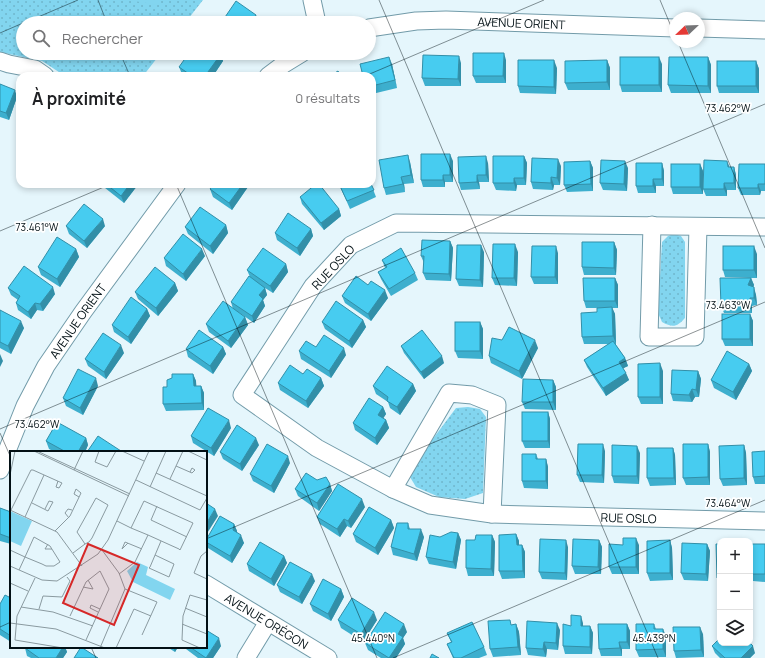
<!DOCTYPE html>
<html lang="fr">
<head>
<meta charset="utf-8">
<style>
	body { margin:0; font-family:Manrope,sans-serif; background:#f2f2f2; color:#202124 }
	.controls { position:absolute; right:12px; bottom:12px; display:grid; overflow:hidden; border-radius:8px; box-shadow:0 2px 6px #0003 }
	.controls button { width:36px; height:36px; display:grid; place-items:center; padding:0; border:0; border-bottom:1px solid #e0e0e0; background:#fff; color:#202124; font:20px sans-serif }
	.compass { position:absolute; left:669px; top:12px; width:36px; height:36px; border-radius:50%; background:#fff; box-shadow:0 2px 6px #0003; rotate:247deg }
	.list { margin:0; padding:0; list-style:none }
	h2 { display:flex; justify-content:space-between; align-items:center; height:52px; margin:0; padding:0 16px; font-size:17px }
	h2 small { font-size:13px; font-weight:400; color:#757577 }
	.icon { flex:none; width:22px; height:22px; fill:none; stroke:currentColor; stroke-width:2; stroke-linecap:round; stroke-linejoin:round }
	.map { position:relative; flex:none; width:765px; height:658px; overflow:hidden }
	.search { position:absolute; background:#fff; box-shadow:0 2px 6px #0003; left:16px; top:16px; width:360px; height:44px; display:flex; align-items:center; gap:10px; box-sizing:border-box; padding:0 14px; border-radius:22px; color:#757577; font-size:15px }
	.panel { position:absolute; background:#fff; box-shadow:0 2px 6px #0003; left:16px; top:72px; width:360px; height:116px; border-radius:12px }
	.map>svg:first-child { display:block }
	.park { fill:url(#park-dots) }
	.pitch { fill:#82d5ef }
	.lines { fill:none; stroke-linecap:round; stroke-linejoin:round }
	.minor-casing { stroke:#729ba9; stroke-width:19 }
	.minor { stroke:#fff; stroke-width:17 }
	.wall { fill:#3dafce }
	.shaded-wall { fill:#328fa8 }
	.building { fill:#47ccf0; stroke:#328fa8 }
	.ticks { fill:none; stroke:#021015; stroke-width:1; stroke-opacity:0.45 }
	.labels { text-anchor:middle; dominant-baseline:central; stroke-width:3.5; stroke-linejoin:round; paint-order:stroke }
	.street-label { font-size:12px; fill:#021015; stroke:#fff }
	.inset-road { fill:none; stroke:#8a9aa0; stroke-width:1 }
	.view { fill:#d62828; fill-opacity:0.15; stroke:#d62828; stroke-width:2 }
	.inset-edge { fill:none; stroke:#021015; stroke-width:2 }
	.ticks-label { font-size:10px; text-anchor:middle; fill:#021015; stroke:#fff; stroke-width:3.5; stroke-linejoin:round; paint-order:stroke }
</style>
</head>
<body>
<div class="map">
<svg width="765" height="658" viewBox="0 0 765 658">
	<defs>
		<pattern id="park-dots" width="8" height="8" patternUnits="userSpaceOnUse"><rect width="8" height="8" fill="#82d5ef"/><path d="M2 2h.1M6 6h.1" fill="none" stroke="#6fb6cc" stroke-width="1.8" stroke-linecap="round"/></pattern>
	</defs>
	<rect width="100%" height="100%" fill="#e5f6fc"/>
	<g class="park">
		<polygon points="0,0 203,0 185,23 23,23 23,53 161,53 143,76 65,76 42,61 0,52"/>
		<path d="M674,234l7,2 4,6v76c-8,9 -12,10 -23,4l-4,-9 4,-71 6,-6z"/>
		<polygon points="468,407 480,409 486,417 483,493 465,499 439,497 416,487 410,477 414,464 456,408"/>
	</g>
	<polygon class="pitch" points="134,0 159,0 159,5 134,1"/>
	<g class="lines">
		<g class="minor-casing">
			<g id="minor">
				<polyline points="312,0 317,23"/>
				<path id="s1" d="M369,28l47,-7 30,-1 229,8"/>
				<polyline points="699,28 765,30"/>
				<polyline points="0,61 9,64 35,69 45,76"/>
				<polyline points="268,76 284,64 302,53"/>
				<polyline points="652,225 649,337 695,337 698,227"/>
				<path id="s2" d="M765,227l-369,-4 -45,22 -38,41 -71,109 75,53 76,41 37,16 62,9 273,7"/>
				<path id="s3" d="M0,470l9,-24 16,-40 21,-40 37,-54 94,-128"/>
				<polyline points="393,489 449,393 472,395 497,405 492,514"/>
				<path id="s4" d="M206,584l122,74"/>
				<polyline points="246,658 268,622"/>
			</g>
		</g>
		<use href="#minor" class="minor"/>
	</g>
	<g class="wall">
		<polygon points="221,54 223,61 213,76 184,76 182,74 179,67"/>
		<polygon points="708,57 711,65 711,93 671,93 668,85"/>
		<polygon points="506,60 506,83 476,83 473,76"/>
		<polygon points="607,60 610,68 610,90 568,90 565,83"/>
		<polygon points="756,61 759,69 759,93 719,93 717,86"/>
		<polygon points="461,63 461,86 425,86 422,78"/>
		<polygon points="392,64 397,88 372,94 372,76"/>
		<polygon points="662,64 662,92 622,92 620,85"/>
		<polygon points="557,68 556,94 520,93 518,86"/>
		<polygon points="0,84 17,97 9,120 0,117"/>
		<polygon points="524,156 527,163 526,185 517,185 516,191 496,190 493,183"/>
		<polygon points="453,161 453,182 445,182 445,187 423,187 421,180"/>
		<polygon points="590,161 593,168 593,191 567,192 564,185"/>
		<polygon points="410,162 414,183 404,184 405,192 386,195 384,188"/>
		<polygon points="488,163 489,182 479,182 480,189 461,190 459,183"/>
		<polygon points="662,163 664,171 664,186 656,186 656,193 638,193 636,186"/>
		<polygon points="700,164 703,171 703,194 673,194 671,187"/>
		<polygon points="765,164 765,191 761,191 760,195 741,195 738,188"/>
		<polygon points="561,166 560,185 554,185 553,190 533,189 531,182"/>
		<polygon points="734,167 736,175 736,190 727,190 727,196 706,196 703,189"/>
		<polygon points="628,168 627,191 603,190 600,183"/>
		<polygon points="100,184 136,184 137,186 124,203"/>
		<polygon points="250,184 232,210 213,197 210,189"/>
		<polygon points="339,184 371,184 376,197 350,209"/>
		<polygon points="300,197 339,209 341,216 324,230 302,204"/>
		<polygon points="226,225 228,233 213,254 188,234 185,227"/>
		<polygon points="66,226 105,226 87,248 69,234"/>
		<polygon points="311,229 313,236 300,256 277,240 275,233"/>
		<polygon points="450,241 453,248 451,281 426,280 423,273 424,263 421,256"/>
		<polygon points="614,242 617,250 616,275 584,275 582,267"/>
		<polygon points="76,249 79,257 60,287 41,275 38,267"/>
		<polygon points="484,252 483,287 459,286 456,279"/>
		<polygon points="518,252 517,286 495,285 492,278"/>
		<polygon points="558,253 558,284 534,284 531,277"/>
		<polygon points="757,254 757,278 751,278 754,285 753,287 756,295 757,305 752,306 752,313 724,313 721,306 751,278 725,277 723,270"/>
		<polygon points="205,256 186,281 166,266 164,258"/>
		<polygon points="382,260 415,273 418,280 391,296 381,279 378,272 385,268"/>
		<polygon points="286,264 288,272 273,293 265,288 267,295 263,300 265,306 254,323 237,311 245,317 248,325 231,348 209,332 206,324 233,309 231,302 250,277 247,270"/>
		<polygon points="615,278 618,285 618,308 612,308 615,314 616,344 615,344 625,358 628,366 623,368 629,380 606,396 587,367 584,360 609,344 584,344 582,337 597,312 597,308 586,308 584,301"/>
		<polygon points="175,283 178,291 158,316 138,299 135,292"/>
		<polygon points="368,285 388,298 371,321 345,303 342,296"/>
		<polygon points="8,288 55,294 43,311 37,310 31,319 18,310 16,303 18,300 11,295"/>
		<polygon points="147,309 150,316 131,344 114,332 112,325"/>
		<polygon points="0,310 24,328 11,354 0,348"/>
		<polygon points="750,314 753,321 753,346 725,346 722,339"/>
		<polygon points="363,320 366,327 352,348 325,329 322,322"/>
		<polygon points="480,322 483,329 483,359 458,358 455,351"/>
		<polygon points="502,340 538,348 522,379 491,363 489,356"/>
		<polygon points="401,346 444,363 424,379 404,353"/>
		<polygon points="223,347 226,354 213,374 188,357 186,349"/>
		<polygon points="316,347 346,355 331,378 301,359 299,351"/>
		<polygon points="124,353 106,379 88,366 85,359"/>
		<polygon points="749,364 752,371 736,400 714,388 711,380"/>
		<polygon points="663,371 663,404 641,404 638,397"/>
		<polygon points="698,371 701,379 699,397 695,397 692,402 673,401 671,394"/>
		<polygon points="193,374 196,381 196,386 201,386 204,393 204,410 166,411 163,404 167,387"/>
		<polygon points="303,374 321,378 324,386 308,408 280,390 278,383"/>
		<polygon points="553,380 556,387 556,410 525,409 522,402"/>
		<polygon points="413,384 416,391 400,415 390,408 388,402 376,394 373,386"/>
		<polygon points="98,386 83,415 66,406 63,398"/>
		<polygon points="383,407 386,414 383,418 386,420 389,428 377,445 355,430 353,423"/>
		<polygon points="548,412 550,419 550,448 525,448 522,441"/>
		<polygon points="231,428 214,456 193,443 191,436"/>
		<polygon points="86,438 88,445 85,452 55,452 49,449 46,441"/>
		<polygon points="708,444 710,452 710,485 686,485 683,478"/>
		<polygon points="259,445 242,471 223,459 220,452"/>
		<polygon points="744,445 746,453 747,485 723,486 720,479"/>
		<polygon points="673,448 675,455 676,485 650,486 647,478"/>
		<polygon points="605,451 604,483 580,482 577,475"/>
		<polygon points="765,451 765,484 755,484 753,477"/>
		<polygon points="640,453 639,484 614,483 612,476"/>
		<polygon points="536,454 538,459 546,459 548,467 548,489 524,488 522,481"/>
		<polygon points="290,463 274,493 253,481 250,474"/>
		<polygon points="317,480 330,484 332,491 319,511 298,496 295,489"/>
		<polygon points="365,507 351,528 347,526 340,537 320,524 317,517"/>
		<polygon points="0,508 11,512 11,544 0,541"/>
		<polygon points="391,520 394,528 378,555 356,542 353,534"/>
		<polygon points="408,523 410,529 424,537 417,561 393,555 391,547"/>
		<polygon points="234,524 237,531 237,533 244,543 232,563 208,548 206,544 206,540"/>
		<polygon points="458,533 461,540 456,569 429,564 426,557 440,537"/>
		<polygon points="516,534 519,541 519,545 522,545 525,552 525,578 502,579 499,571"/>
		<polygon points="492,535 495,542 494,576 468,576 466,568 475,540"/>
		<polygon points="599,540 602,547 601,574 575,574 572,566"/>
		<polygon points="670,540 672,548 673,580 650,581 647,573"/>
		<polygon points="707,544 710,551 708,581 684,580 681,573"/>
		<polygon points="720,544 720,585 719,585 717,578"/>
		<polygon points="765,544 765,582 753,581 750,574"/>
		<polygon points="623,545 639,545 639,574 612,574 609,567"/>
		<polygon points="568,547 567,580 542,579 539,572"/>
		<polygon points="284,556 287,563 274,586 249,571 247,564"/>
		<polygon points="315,581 302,604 280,592 277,585"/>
		<polygon points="341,589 344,597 331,621 313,611 310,604"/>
		<polygon points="11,598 11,642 0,635 0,604"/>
		<polygon points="338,620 377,620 363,642 341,628"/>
		<polygon points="583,623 583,626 590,626 593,633 592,654 565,654 563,646 571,626"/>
		<polygon points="516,624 519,632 521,655 493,657 490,649 512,625"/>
		<polygon points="627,624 630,631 630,649 622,649 622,656 601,656 599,649"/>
		<polygon points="654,624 656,629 666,636 666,657 639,657 636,650"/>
		<polygon points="560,630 558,650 547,649 546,657 528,655 526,648"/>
		<polygon points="407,632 403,638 405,644 396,658 381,658 368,650 365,643"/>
		<polygon points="447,633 484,647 487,655 479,658 453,658 447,644 451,642"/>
		<polygon points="703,634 704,657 676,658 674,651"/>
		<polygon points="221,646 213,658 198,658 186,649 185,647 206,647"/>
		<polygon points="712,646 755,653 750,658 720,658 715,653"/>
		<polygon points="26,647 65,647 67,652 63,658 31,658 27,656 25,648"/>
		<polygon points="167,647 178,647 175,652"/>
	</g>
	<g class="shaded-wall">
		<polygon points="256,15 259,22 258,23 251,23"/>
		<polygon points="504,53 506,60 506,83 503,76"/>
		<polygon points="221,54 223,61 213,76 205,76"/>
		<polygon points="459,56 461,63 461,86 458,79"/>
		<polygon points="389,57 392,64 397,88 395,80"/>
		<polygon points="659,57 662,64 662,92 659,85"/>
		<polygon points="708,57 711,65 711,93 708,86"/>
		<polygon points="554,60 557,68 556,94 554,87"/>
		<polygon points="607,60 610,68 610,90 607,82"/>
		<polygon points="756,61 759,69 759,93 756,86"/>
		<polygon points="15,90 17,97 9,120 6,113"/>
		<polygon points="450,154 453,161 453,182 450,175"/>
		<polygon points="408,155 410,162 414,183 411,175"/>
		<polygon points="486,156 488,163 489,182 486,175"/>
		<polygon points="524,156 527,163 526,185 524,178"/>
		<polygon points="558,159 561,166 560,185 557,178"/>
		<polygon points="590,161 593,168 593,191 591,184"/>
		<polygon points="625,161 628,168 627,191 624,184"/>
		<polygon points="727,161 730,168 728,167"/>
		<polygon points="662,163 664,171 664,186 662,179"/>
		<polygon points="700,164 703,171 703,194 700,187"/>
		<polygon points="734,167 736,175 736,190 734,183"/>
		<polygon points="443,175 445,182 445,187 443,180"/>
		<polygon points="477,175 479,182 480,189 477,182"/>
		<polygon points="401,177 404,184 405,192 403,184"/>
		<polygon points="551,177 554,185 553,190 551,183"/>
		<polygon points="514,178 517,185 516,191 514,183"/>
		<polygon points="653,179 656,186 656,193 653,186"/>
		<polygon points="724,183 727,190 727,196 724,189"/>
		<polygon points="130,184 136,184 137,186 124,203 121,196"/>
		<polygon points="243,184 250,184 232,210 229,203"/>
		<polygon points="758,184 761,191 760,195 758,188"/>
		<polygon points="339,209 341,216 324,230 321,223"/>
		<polygon points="103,219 105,226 87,248 84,241"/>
		<polygon points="226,225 228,233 213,254 210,246"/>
		<polygon points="311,229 313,236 300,256 297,248"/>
		<polygon points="450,241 453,248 451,281 449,274"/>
		<polygon points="614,242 617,250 616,275 614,268"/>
		<polygon points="515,244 518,252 517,286 514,278"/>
		<polygon points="481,245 484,252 483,287 480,280"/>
		<polygon points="556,246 558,253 558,284 555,277"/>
		<polygon points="754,246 757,254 757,278 754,270"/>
		<polygon points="76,249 79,257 60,287 57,279"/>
		<polygon points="202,249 205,256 186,281 183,274"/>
		<polygon points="286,264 288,272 273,293 270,286"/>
		<polygon points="615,278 618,285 618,308 615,301"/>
		<polygon points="751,278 754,285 751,292 748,285"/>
		<polygon points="175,283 178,291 158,316 156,308"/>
		<polygon points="53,287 55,294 43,311 40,304"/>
		<polygon points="754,287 756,295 757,305 754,298"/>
		<polygon points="265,288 267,295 263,300 265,306 254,323 252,316 259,295"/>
		<polygon points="385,290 388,298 371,321 368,314"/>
		<polygon points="750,298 752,306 752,313 750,305"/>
		<polygon points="35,303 37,310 31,319 28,312"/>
		<polygon points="612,307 615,314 616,344 613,336"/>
		<polygon points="147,309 150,316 131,344 128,337"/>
		<polygon points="750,314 753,321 753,346 750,339"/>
		<polygon points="245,317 248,325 231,348 228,341"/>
		<polygon points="363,320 366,327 352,348 349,341"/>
		<polygon points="21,321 24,328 11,354 8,346"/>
		<polygon points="480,322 483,329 483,359 480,351"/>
		<polygon points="535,340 538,348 522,379 519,371"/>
		<polygon points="121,345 124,353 106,379 104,372"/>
		<polygon points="223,347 226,354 213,374 210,366"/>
		<polygon points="344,348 346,355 331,378 329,371"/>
		<polygon points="0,354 3,361 0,367"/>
		<polygon points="442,356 444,363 424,379 421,372"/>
		<polygon points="625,358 628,366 622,369 619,362"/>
		<polygon points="660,363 663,371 663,404 660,397"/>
		<polygon points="749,364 752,371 736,400 733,392"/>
		<polygon points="698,371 701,379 699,397 696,390"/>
		<polygon points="626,373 629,380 606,396 603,388"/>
		<polygon points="193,374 196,381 197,394 194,386"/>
		<polygon points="96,378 98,386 83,415 80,408"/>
		<polygon points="321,378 324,386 308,408 306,401"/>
		<polygon points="553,380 556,387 556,410 553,402"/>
		<polygon points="413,384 416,391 400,415 397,407"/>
		<polygon points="201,386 204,393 204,410 202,403"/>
		<polygon points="692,389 695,397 692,402 689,395"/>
		<polygon points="383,407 386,414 381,422 378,415"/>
		<polygon points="548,412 550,419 550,448 548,441"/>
		<polygon points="229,420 231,428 214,456 211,448"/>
		<polygon points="386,420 389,428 377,445 375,438"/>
		<polygon points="86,438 88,445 85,452 78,452"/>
		<polygon points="256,438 259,445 242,471 240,464"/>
		<polygon points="603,444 605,451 604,483 602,475"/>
		<polygon points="708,444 710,452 710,485 708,477"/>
		<polygon points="744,445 746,453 747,485 744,478"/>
		<polygon points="637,446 640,453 639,484 637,476"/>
		<polygon points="673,448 675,455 676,485 674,478"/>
		<polygon points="288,456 290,463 274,493 271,486"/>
		<polygon points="546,459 548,467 548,489 546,481"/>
		<polygon points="330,484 332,491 319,511 317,503"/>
		<polygon points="362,499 365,507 351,528 348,521"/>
		<polygon points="215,509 218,516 206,535 206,524"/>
		<polygon points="344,519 347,526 340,537 337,529"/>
		<polygon points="391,520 394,528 378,555 375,548"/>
		<polygon points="234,524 237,531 236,538 233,530"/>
		<polygon points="421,529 424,537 417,561 414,554"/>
		<polygon points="458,533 461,540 456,569 453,562"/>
		<polygon points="516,534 519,541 519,552 517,545"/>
		<polygon points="241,535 244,543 232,563 230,556"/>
		<polygon points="492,535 495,542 494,576 491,569"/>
		<polygon points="636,538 639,545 639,574 636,567"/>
		<polygon points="566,540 568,547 567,580 565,573"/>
		<polygon points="599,540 602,547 601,574 598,567"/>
		<polygon points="670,540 672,548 673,580 670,573"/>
		<polygon points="707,544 710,551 708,581 706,574"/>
		<polygon points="522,545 525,552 525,578 523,571"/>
		<polygon points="284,556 287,563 274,586 271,579"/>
		<polygon points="312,574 315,581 302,604 299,597"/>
		<polygon points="341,589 344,597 331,621 328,614"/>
		<polygon points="374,612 377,620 363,642 361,634"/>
		<polygon points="581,616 583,623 583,633 581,626"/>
		<polygon points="557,623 560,630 558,650 556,643"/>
		<polygon points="404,624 407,632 403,638 405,644 396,658 389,658 398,634"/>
		<polygon points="516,624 519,632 521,655 518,647"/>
		<polygon points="627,624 630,631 630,649 627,642"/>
		<polygon points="590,626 593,633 592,654 590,647"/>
		<polygon points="700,627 703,634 704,657 701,650"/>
		<polygon points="663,629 666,636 666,657 663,649"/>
		<polygon points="219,638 221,646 213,658 206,658"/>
		<polygon points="544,642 547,649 546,657 543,649"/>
		<polygon points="619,642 622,649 622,656 620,648"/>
		<polygon points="753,646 755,653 750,658 741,658"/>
		<polygon points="63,647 65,647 67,652 63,658 56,658"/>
		<polygon points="173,647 178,647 175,652"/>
	</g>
	<g class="building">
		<polygon points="236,1 256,15 251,23 221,23"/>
		<polygon points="189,53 220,53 221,54 205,76 192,76 179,67"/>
		<polygon points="473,53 504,53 503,76 473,76"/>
		<polygon points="423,55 459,56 458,79 422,78"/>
		<polygon points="389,57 395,80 372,86 372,76 363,76 360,64"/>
		<rect x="620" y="57" width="39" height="28"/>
		<polygon points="669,57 708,57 708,86 668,85"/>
		<polygon points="518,60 554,60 554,87 518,86"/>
		<polygon points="607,60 607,82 565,83 565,61"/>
		<rect x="717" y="61" width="39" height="25"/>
		<polygon points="338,71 341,76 330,76"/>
		<polygon points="0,84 15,90 6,113 0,111"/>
		<polygon points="421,154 450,154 450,175 443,175 443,180 421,180"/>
		<polygon points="408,155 411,175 401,177 403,184 384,188 379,160"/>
		<polygon points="486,156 486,175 477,175 477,182 459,183 458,157"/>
		<polygon points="493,156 524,156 524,178 514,178 514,183 493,183"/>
		<polygon points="532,158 558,159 557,178 551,177 551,183 531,182"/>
		<polygon points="601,160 625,161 624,184 600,183"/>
		<polygon points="704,160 727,161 728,167 734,167 734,183 724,183 724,189 703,189"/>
		<polygon points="590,161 591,184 564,185 564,162"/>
		<polygon points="636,163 662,163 662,179 653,179 653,186 636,186"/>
		<rect x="671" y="164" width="29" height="23"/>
		<polygon points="739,164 765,164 765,184 758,184 758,188 738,188"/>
		<polygon points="106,184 130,184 121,196"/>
		<polygon points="214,184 243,184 229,203 210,189"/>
		<polygon points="316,184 319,184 339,209 321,223 300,197"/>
		<polygon points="339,184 371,184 374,190 347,201"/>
		<polygon points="84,204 103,219 84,241 66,226"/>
		<polygon points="200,207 226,225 210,246 185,227"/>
		<polygon points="288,213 311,229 297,248 275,233"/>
		<polygon points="183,234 202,249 183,274 164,258"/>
		<polygon points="57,237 76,249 57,279 38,267"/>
		<polygon points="422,240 450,241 449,274 423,273 424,256 421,256"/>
		<polygon points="582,242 614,242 614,268 582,267"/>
		<polygon points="493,244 515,244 514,278 492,278"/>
		<polygon points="457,245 481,245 480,280 456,279"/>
		<polygon points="532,246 556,246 555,277 531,277"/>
		<rect x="723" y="246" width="31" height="24"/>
		<polygon points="263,248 286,264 270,286 247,270"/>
		<polygon points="401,248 415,273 389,289 378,272 387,267 382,260"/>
		<polygon points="24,266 53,287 40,304 35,303 28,312 16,303 20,296 8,288"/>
		<polygon points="155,267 175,283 156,308 135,292"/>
		<polygon points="249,276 265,288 259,295 263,299 252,316 231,302"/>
		<polygon points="356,276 368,285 371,281 385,290 368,314 342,296"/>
		<polygon points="583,278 615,278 615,301 584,301"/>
		<polygon points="720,278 751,278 748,285 754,287 754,298 750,298 750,305 721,306"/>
		<polygon points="131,297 147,309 128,337 112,325"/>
		<polygon points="223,301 245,317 228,341 206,324"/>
		<polygon points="336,301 363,320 349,341 322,322"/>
		<polygon points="612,307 613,336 582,337 581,313 597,312 597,308"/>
		<polygon points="0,310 21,321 8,346 0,342"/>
		<rect x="722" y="314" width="28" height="25"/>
		<rect x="455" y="322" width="25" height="29"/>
		<polygon points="509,327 535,340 519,371 489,356 492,338 502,340"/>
		<polygon points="199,330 223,347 210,366 186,349"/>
		<polygon points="422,330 442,356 421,372 401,346"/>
		<polygon points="103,333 121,345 104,372 85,359"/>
		<polygon points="324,335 344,348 329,371 299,351 306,341 316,347"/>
		<polygon points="613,341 625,358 619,362 626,373 603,388 584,360"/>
		<polygon points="727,351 749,364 733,392 711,380"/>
		<polygon points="660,363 660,397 638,397 638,364"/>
		<polygon points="290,365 303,374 307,369 321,378 306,401 278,383"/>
		<polygon points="387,366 413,384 397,407 387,401 388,397 373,386"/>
		<polygon points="78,369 96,378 80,408 63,398"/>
		<polygon points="672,370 698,371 696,390 692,389 689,395 671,394"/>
		<polygon points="172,374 193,374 194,386 201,386 202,403 163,404 163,387 167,387 167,380 172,378"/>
		<polygon points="523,379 553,380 553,402 522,402"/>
		<polygon points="369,398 383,407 378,415 386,420 375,438 353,423"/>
		<polygon points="208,408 229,420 211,448 191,436"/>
		<rect x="522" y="412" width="26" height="29"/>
		<polygon points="57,422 86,438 78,452 66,452 46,441"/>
		<polygon points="237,425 256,438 240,464 220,452"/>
		<polygon points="98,436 121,451 121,452 87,452"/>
		<polygon points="267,444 288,456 271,486 250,474"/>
		<polygon points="578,444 603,444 602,475 577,475"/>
		<polygon points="683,444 708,444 708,477 683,478"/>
		<polygon points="612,445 637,446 637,476 612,476"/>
		<polygon points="744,445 744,478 720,479 719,446"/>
		<polygon points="647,448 673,448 674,478 647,478"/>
		<polygon points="765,451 765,476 753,477 752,452"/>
		<polygon points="522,454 536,454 536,459 546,459 546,481 522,481"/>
		<polygon points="306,473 317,480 326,477 330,484 317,503 295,489"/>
		<polygon points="338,484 362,499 348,521 344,519 337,529 317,517"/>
		<polygon points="206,503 215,509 206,524"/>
		<polygon points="369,507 391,520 375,548 353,534"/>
		<polygon points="0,508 11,512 11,538 0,534"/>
		<polygon points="220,516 234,524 233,530 241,535 230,556 206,542 206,540"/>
		<polygon points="397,523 408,523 408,529 421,529 414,554 391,547"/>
		<polygon points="451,532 458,533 453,562 426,557 430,535 440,537"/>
		<polygon points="516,534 517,545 522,545 523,571 499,571 499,535"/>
		<polygon points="476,535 492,535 491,569 466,568 466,540 475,540"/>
		<polygon points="623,538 636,538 636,567 609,567 609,544 623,545"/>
		<polygon points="540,539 566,540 565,573 539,572"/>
		<polygon points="573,539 599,540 598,567 572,566"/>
		<polygon points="670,540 670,573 647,573 647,541"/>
		<polygon points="260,542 284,556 271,579 247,564"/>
		<polygon points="682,543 707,544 706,574 681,573"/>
		<polygon points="716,544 720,544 720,578 717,578"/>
		<polygon points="751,544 765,544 765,574 750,574"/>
		<polygon points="290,562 312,574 299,597 277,585"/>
		<polygon points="323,579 341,589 328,614 310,604"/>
		<polygon points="5,595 11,598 11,636 0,629 0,604"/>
		<polygon points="352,598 374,612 361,634 338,620"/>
		<polygon points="385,612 404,624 398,634 403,637 389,658 365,643"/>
		<polygon points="571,615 581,616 581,626 590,626 590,647 563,646 563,624 571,626"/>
		<polygon points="510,620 511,625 516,624 518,647 490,649 488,621"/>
		<polygon points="527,621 557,623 556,643 544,642 543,649 526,648"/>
		<polygon points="472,622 484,647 461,658 454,658 447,644 452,642 447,633"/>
		<polygon points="598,624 627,624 627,642 619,642 620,648 599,649"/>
		<polygon points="636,624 654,624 654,629 663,629 663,649 636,650"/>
		<polygon points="673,627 700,627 701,650 674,651"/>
		<polygon points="206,630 219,638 206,658 190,647 206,647"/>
		<polygon points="720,638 720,643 750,643 753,646 741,658 725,658 712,646"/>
		<polygon points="26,647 63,647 56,658 39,658 25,648"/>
		<polygon points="81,647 98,658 74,658"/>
		<polygon points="432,654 439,658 430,658"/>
	</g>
	<path class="ticks" d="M98,0l9,23M379,0l279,658M660,0l15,36M24,23l54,-23M0,33l23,-10M678,42l87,206M120,53l10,23M365,76l179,-76M176,184l201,474M0,231l111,-47M0,429l765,-325M0,433l11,25M206,539l559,-237M0,627l11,-5M91,647l5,11M393,658l372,-158"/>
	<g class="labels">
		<g class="street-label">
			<text stroke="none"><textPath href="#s1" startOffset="153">AVENUE ORIENT</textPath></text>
			<text transform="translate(333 267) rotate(-47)">RUE OSLO</text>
			<text stroke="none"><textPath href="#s3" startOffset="169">AVENUE ORIENT</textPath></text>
			<text stroke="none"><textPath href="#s2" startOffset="1023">RUE OSLO</textPath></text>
			<text stroke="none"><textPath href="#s4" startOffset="71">AVENUE ORÉGON</textPath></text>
		</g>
	</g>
	<g transform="translate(10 451)">
		<rect width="197" height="197" fill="#e5f6fc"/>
		<path d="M0,60l22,10 -11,25 -11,-5zM127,111l11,5 -2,8 29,14 -5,11 -37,-18 -6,-11z" fill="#82d5ef"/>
		<path d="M0,72l13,7 -5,10 -8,-4z" fill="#82d5ef"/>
		<path class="inset-road" d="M24,0l95,45M27,0l93,43M89,0l-4,11 12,5 9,-16M112,0l22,10M178,0l19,9M166,15l16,7 3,-3 -3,-2 -2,4M64,19l9,-19M146,22l51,23M0,24l5,-24M160,28l13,-28M126,29l64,30 7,-12M140,36l16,-36M22,52l16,8 5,-9 -4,-1 -4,8M147,55l-6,14 36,17M0,59l47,22 25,34M1,59l20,-40h2l29,13 -3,5 -3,-1 2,-6M15,66l19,-42M59,67l-4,-5 3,-4 4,1M107,70l14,7 17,7 31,14 1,1 13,-27 -49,-22 -13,27M45,80l15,-15 11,-23 -5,-4 -2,5 5,3M118,92l-6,6 3,-7 17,7M38,93l-3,5h7M0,99l15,7 17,7 4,2h8l6,-4 -10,-16 -16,-9 -9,20 -6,13M197,100l-6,5 -7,17 13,6M63,102l12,-9 4,-2 3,-4 16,-33 -12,-7 -19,34 8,12M145,104l19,9 -5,13 -20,-9 1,-1 11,-26M0,115l32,14 15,1 41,-27 10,-14 41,-89M109,123l16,-12 13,-27M25,127l-18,38 -2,24 48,8M0,132l18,8M73,136l10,2 -5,-9M115,138l32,13 -15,33M11,156l32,5 40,14M175,157l22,9M29,158l4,-13 19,1 8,-16 -3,-4M88,161l-8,-4 1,-3 9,4M60,165l16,-34 14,-11 9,18 -23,51M0,172l46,6 49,19M172,173l25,10M90,197l25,-59 -6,-16 -17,-23M106,197l18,-39 17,7M190,197l-18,-8 1,-24 7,-21 17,5"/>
		<path class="view" d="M78,93l51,21 -25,60 -51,-22z"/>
		<rect width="197" height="197" class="inset-edge"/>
	</g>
	<g class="ticks-label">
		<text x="728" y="112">73.462°W</text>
		<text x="37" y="231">73.461°W</text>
		<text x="728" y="309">73.463°W</text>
		<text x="37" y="428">73.462°W</text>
		<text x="728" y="507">73.464°W</text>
		<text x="373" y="642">45.440°N</text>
		<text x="654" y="642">45.439°N</text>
	</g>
</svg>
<div class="controls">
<button>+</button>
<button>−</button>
<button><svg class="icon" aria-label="layers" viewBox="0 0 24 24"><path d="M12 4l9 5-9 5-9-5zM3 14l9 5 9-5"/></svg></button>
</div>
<svg class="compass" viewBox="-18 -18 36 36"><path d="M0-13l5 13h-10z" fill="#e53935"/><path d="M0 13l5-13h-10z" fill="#757577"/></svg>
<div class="search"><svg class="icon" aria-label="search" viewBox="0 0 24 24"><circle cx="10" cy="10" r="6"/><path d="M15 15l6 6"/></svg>Rechercher</div>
<section class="panel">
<h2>À proximité<small>0 résultats</small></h2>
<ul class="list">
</ul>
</section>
</div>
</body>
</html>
